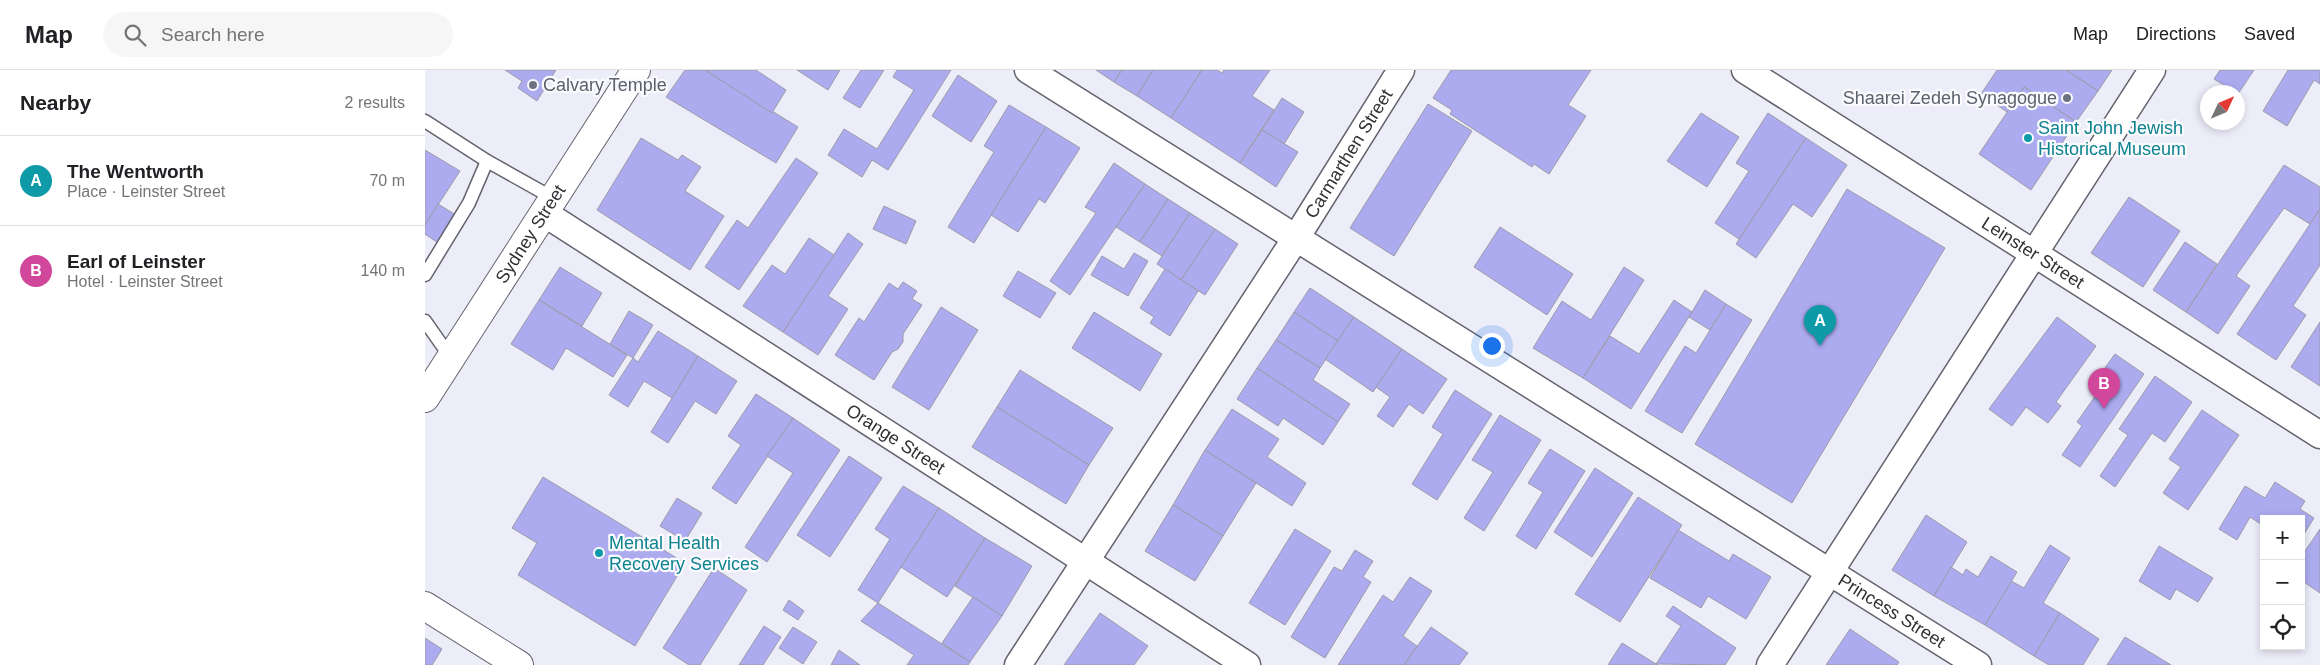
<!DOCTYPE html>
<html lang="en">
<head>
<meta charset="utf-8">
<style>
	body { margin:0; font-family:Helvetica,sans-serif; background:#f6f6f6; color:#202124 }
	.controls { position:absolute; right:15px; bottom:15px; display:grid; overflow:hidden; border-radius:0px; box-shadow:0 2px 8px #0003 }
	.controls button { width:45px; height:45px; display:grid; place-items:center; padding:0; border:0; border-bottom:1px solid #e0e0e0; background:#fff; color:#202124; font:25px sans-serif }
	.compass { position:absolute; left:1775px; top:15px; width:45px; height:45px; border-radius:50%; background:#fff; box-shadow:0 2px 8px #0003; rotate:46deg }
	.you { position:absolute; left:1066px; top:275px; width:18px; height:18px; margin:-12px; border:4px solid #fff; border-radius:50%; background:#1a73e8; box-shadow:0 0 0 8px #1a73e833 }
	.badge { display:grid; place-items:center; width:32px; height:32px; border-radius:50%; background:#438a90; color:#fff; font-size:16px; font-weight:700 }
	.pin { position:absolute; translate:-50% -41px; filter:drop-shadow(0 1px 2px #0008) }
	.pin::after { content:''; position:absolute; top:26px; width:18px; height:15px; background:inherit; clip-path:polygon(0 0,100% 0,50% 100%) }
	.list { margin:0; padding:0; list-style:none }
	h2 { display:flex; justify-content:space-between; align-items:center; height:65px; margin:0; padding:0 20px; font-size:21px }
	h2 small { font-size:16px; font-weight:400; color:#757577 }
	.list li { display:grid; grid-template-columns:32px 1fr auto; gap:15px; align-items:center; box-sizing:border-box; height:90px; padding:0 20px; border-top:1px solid #e0e0e0 }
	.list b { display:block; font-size:19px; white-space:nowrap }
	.list p { margin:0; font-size:16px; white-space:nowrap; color:#757577 }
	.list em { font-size:16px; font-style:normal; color:#757577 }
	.icon { flex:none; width:28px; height:28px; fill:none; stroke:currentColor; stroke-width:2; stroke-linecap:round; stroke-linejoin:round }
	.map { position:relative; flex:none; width:1895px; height:595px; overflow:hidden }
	header { display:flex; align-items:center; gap:30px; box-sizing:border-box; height:70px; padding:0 25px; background:#fff; border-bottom:1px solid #e0e0e0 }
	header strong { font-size:24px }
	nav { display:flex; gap:28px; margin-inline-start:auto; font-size:18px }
	.search { width:350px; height:45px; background:#f6f6f6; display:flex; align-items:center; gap:12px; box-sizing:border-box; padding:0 18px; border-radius:28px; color:#757577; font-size:19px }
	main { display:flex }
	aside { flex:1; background:#fff }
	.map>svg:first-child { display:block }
	.building { fill:#acabf0; stroke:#9b9ba7 }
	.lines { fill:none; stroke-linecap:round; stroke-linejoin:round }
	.lane-casing { stroke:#63636e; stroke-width:15 }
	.street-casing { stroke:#63636e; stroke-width:29 }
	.secondary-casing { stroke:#63636e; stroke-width:30 }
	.lane { stroke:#fff; stroke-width:12 }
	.street { stroke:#fff; stroke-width:26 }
	.secondary { stroke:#fff; stroke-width:28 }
	.worship-dot { fill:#6b7280; stroke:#fbfbfe; stroke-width:2 }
	.culture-dot { fill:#0f9aa8; stroke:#fbfbfe; stroke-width:2 }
	.labels { text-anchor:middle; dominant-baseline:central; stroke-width:4.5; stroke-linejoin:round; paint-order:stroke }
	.worship-label { font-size:18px; fill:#5b616d; stroke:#fbfbfe; text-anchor:start }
	.culture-label { font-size:18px; fill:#0d838f; stroke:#fbfbfe; text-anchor:start }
	.street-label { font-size:18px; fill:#303035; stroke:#fbfbfe }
</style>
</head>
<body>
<header>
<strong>Map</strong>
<div class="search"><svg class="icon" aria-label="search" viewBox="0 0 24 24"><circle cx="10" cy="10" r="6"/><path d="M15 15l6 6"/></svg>Search here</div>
<nav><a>Map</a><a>Directions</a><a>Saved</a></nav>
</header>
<main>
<aside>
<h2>Nearby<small>2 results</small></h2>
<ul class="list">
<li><span class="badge" style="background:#0f9aa8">A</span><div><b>The Wentworth</b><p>Place · Leinster Street</p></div><em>70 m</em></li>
<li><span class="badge" style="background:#d1479c">B</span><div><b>Earl of Leinster</b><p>Hotel · Leinster Street</p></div><em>140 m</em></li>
</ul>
</aside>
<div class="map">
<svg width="1895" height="595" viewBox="0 0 1895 595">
	<rect width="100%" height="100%" fill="#ededfa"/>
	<g class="building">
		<polygon points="80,0 131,0 112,31 93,18 97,11"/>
		<polygon points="260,0 280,0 373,57 351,93 241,27"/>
		<polygon points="280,0 331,0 361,20 347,43"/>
		<polygon points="372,0 415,0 403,20"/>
		<polygon points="436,0 459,0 435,38 418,28"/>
		<polygon points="472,0 526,0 463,100 447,90 437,107 403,85 419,59 452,79 489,20 468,7"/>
		<polygon points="671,0 697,0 689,12"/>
		<polygon points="697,0 728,0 712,26 689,12"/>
		<polygon points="728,0 777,0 746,48 712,26"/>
		<polygon points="777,0 792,0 797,3 799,0 845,0 827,26 849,40 815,93 746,48"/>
		<polygon points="1026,0 1166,0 1143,35 1161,46 1124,104 1109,94 1107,97 1025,44 1027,40 1008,28"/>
		<polygon points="1572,0 1641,0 1673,21 1651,52 1599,17 1582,42 1556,24"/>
		<polygon points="1641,0 1687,0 1673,21"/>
		<polygon points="1795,0 1829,0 1813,24 1789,9"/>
		<polygon points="1863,0 1895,0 1895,14 1889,10 1862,56 1838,41"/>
		<polygon points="533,5 572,31 546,72 507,46"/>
		<polygon points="1599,17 1651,52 1606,120 1554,84"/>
		<polygon points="857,28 879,42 859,74 837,60"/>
		<polygon points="1003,34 1047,61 969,186 925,158"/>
		<polygon points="584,35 621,57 549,173 523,157 569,82 559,76"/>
		<polygon points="1276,43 1314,67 1282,117 1242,91"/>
		<polygon points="1343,43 1381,68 1314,169 1290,153 1324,101 1311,93"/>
		<polygon points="621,57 655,78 620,133 614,129 593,162 566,145"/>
		<polygon points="837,60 873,82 851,117 815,93"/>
		<polygon points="216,68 253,90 257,85 276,97 260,121 299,146 265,200 172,140"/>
		<polygon points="1381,68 1422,95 1387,147 1368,134 1331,188 1311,174"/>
		<polygon points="0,80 35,101 0,155"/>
		<polygon points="371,88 393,103 314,220 280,197 312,150 323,158"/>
		<polygon points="689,93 720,114 645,225 625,211 671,143 660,137"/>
		<polygon points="1859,95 1895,117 1895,139 1885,154 1859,138 1811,206 1825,216 1793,264 1761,242"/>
		<polygon points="720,114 743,129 715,172 691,157"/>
		<polygon points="1422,119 1520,178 1367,433 1270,374"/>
		<polygon points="1704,127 1755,161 1718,217 1666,183"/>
		<polygon points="743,129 765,143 737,186 715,172"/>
		<polygon points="13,134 31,145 13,173 0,164 0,155"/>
		<polygon points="459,136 491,151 481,174 448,159"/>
		<polygon points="1895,139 1895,195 1868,236 1881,245 1851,290 1812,264"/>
		<polygon points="765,143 790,159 756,210 732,194"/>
		<polygon points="1075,157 1148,204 1122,245 1049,197"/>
		<polygon points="790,159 813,174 780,225 756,210"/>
		<polygon points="423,163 438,174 403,226 423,239 393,285 358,262"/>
		<polygon points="384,168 409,185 358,262 318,236 347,195 360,204"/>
		<polygon points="1760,172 1792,194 1761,242 1728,220"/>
		<polygon points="709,183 723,191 703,226 666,205 677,186 699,199"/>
		<polygon points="135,197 177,223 157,256 114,230"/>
		<polygon points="1199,197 1219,210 1158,308 1108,278 1137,231 1166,250"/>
		<polygon points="740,199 773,221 745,266 725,253 729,247 715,238"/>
		<polygon points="593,201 631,223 615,248 578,226"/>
		<polygon points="478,212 492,221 487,229 497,235 478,264 478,272 473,279 467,282 449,310 410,285 434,248 439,252 464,213 473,219"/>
		<polygon points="885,218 929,247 913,271 869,242"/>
		<polygon points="1280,220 1301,234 1285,260 1264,247"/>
		<polygon points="114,230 202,285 188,307 141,278 128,300 86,274"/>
		<polygon points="1249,230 1267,242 1206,339 1158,308 1185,266 1214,284"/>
		<polygon points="1301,234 1327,250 1257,363 1220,341 1260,276 1271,283"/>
		<polygon points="516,237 553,260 504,340 467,317"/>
		<polygon points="204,241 228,255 208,288 185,274"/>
		<polygon points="669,242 737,284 715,321 647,278"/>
		<polygon points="869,242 913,271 895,298 851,270"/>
		<polygon points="929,247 977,279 948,322 900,289"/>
		<polygon points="1632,247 1671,276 1631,332 1636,336 1623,353 1601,337 1587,356 1564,339"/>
		<polygon points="1895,252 1895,316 1866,297"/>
		<polygon points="233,261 273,286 247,328 219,311 203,337 184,325 208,288 213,292"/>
		<polygon points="851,270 895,298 888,310 925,334 913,352 832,298"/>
		<polygon points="977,279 1022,309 998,344 984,334 968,357 952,346 965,327 951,317"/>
		<polygon points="1690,284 1719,304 1655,397 1637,385 1657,356 1652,352 1671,325 1664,320"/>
		<polygon points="273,286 312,311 291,344 270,331 243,373 226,362"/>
		<polygon points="832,298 913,352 898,375 858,348 853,356 812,329"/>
		<polygon points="595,300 688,358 664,395 572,337"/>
		<polygon points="1730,306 1767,332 1740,372 1727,363 1690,417 1675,406 1703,365 1694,359"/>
		<polygon points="1030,320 1067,344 1012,430 987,414 1018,364 1007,357"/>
		<polygon points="331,324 368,348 311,434 287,418 316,375 303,366"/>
		<polygon points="572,337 664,395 641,434 547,377"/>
		<polygon points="807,339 854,369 842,387 881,413 867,436 780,380"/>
		<polygon points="1777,340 1814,365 1763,440 1738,423 1756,397 1744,389"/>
		<polygon points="1075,345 1116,370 1059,461 1039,448 1068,402 1047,390"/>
		<polygon points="368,348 415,380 342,492 320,477 368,403 342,386"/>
		<polygon points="1125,379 1160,401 1111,479 1091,466 1118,422 1103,413"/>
		<polygon points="780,380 831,413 798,466 748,435"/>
		<polygon points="424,386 457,408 405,487 372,465"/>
		<polygon points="1170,398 1208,423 1167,487 1129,462"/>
		<polygon points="118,407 260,493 210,576 93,505 112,473 87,458"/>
		<polygon points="1850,412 1880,431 1875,439 1889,448 1876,469 1876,449 1839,449 1839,456 1825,447 1812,470 1794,459 1820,416 1840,428"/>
		<polygon points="478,416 514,438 453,533 433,520 465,469 450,459"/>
		<polygon points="1213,427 1257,455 1195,552 1150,524"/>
		<polygon points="252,428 277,443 260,471 235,456"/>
		<polygon points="748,435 798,466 770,511 720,481"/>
		<polygon points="514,438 560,468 522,527 476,497"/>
		<polygon points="1501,445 1542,472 1509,526 1467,500"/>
		<polygon points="870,459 906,481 860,555 824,533"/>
		<polygon points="1895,459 1895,523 1876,510 1876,487"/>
		<polygon points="1253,460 1304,491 1308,484 1346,507 1321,549 1283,526 1276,538 1225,508"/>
		<polygon points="560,468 607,496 577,546 530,516"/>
		<polygon points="1625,475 1645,488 1618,533 1635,543 1609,586 1560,555 1586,511 1599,518"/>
		<polygon points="1734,476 1788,508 1773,532 1751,519 1745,530 1714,511"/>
		<polygon points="930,480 948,491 938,507 946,512 900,588 866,567 909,497 917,501"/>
		<polygon points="1566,486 1592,502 1560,555 1509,526 1526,497 1538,505 1541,499 1553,507"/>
		<polygon points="289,498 322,520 275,595 264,595 238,578"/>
		<polygon points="985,507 1007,521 978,566 992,576 979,595 913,595 958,525 968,532"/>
		<polygon points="548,527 577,546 545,592 517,573"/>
		<polygon points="364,530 379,541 373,550 358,540"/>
		<polygon points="453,533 545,592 543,595 482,595 489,585 436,551"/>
		<polygon points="1248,536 1311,578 1300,595 1231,594 1256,556 1241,546"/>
		<polygon points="675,543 723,576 709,595 639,595"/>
		<polygon points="1635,543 1674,569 1658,595 1624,595 1609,586"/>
		<polygon points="339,556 356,567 338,595 314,595"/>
		<polygon points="368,557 392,572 378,594 354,578"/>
		<polygon points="1006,557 1043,583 1034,595 979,595"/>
		<polygon points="1425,559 1474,592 1472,595 1401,595"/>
		<polygon points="1700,567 1746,595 1682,595"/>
		<polygon points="0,568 17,579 7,595 0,595"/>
		<polygon points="1197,573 1231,594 1233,595 1183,595"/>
		<polygon points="414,580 435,595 406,595"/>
	</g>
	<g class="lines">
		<g class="lane-casing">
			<g id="lane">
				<polyline points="0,51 62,91"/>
				<polyline points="0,205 44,133 62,91 128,128"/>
				<polyline points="0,251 26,288"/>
			</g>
		</g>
		<g class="street-casing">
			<g id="street">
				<path id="s1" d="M603,0l950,595"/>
				<path id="s2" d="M1320,0l575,365"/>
				<path id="s3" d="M119,143l703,452"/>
				<path id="s4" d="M593,595l278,-427 105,-168"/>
				<polyline points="1345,595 1727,0"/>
			</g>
		</g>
		<g class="secondary-casing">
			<g id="secondary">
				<path id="s5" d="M0,328l211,-328"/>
				<polyline points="0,536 94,595"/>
			</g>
		</g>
		<use href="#lane" class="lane"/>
		<use href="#street" class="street"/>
		<use href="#secondary" class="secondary"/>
	</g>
	<g class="worship-dot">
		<circle cx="108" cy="15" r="5"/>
		<circle cx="1642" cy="28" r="5"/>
	</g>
	<g class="culture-dot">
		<circle cx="1603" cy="68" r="5"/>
		<circle cx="174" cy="483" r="5"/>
	</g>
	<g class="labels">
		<g class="worship-label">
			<text x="118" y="15">Calvary Temple</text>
			<text x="1632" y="28" text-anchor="end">Shaarei Zedeh Synagogue</text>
		</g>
		<g class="culture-label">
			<text x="1613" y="58">Saint John Jewish<tspan x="1613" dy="21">Historical Museum</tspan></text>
			<text x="184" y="473">Mental Health<tspan x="184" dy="21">Recovery Services</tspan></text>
		</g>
		<g class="street-label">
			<text stroke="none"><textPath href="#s4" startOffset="609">Carmarthen Street</textPath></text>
			<text stroke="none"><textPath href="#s5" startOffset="195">Sydney Street</textPath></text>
			<text stroke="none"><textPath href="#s2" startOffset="341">Leinster Street</textPath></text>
			<text stroke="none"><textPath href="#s3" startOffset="418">Orange Street</textPath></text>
			<text stroke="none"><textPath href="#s1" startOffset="1019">Princess Street</textPath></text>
		</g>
	</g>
</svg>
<div class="controls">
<button>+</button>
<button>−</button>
<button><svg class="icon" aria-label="locate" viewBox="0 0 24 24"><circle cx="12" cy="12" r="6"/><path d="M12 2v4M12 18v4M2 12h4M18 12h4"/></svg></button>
</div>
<svg class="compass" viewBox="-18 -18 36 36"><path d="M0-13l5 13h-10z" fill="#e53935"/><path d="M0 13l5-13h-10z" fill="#757577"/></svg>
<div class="you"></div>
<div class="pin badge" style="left:1395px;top:276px;background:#0f9aa8">A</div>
<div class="pin badge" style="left:1679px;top:339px;background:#d1479c">B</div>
</div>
</main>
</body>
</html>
